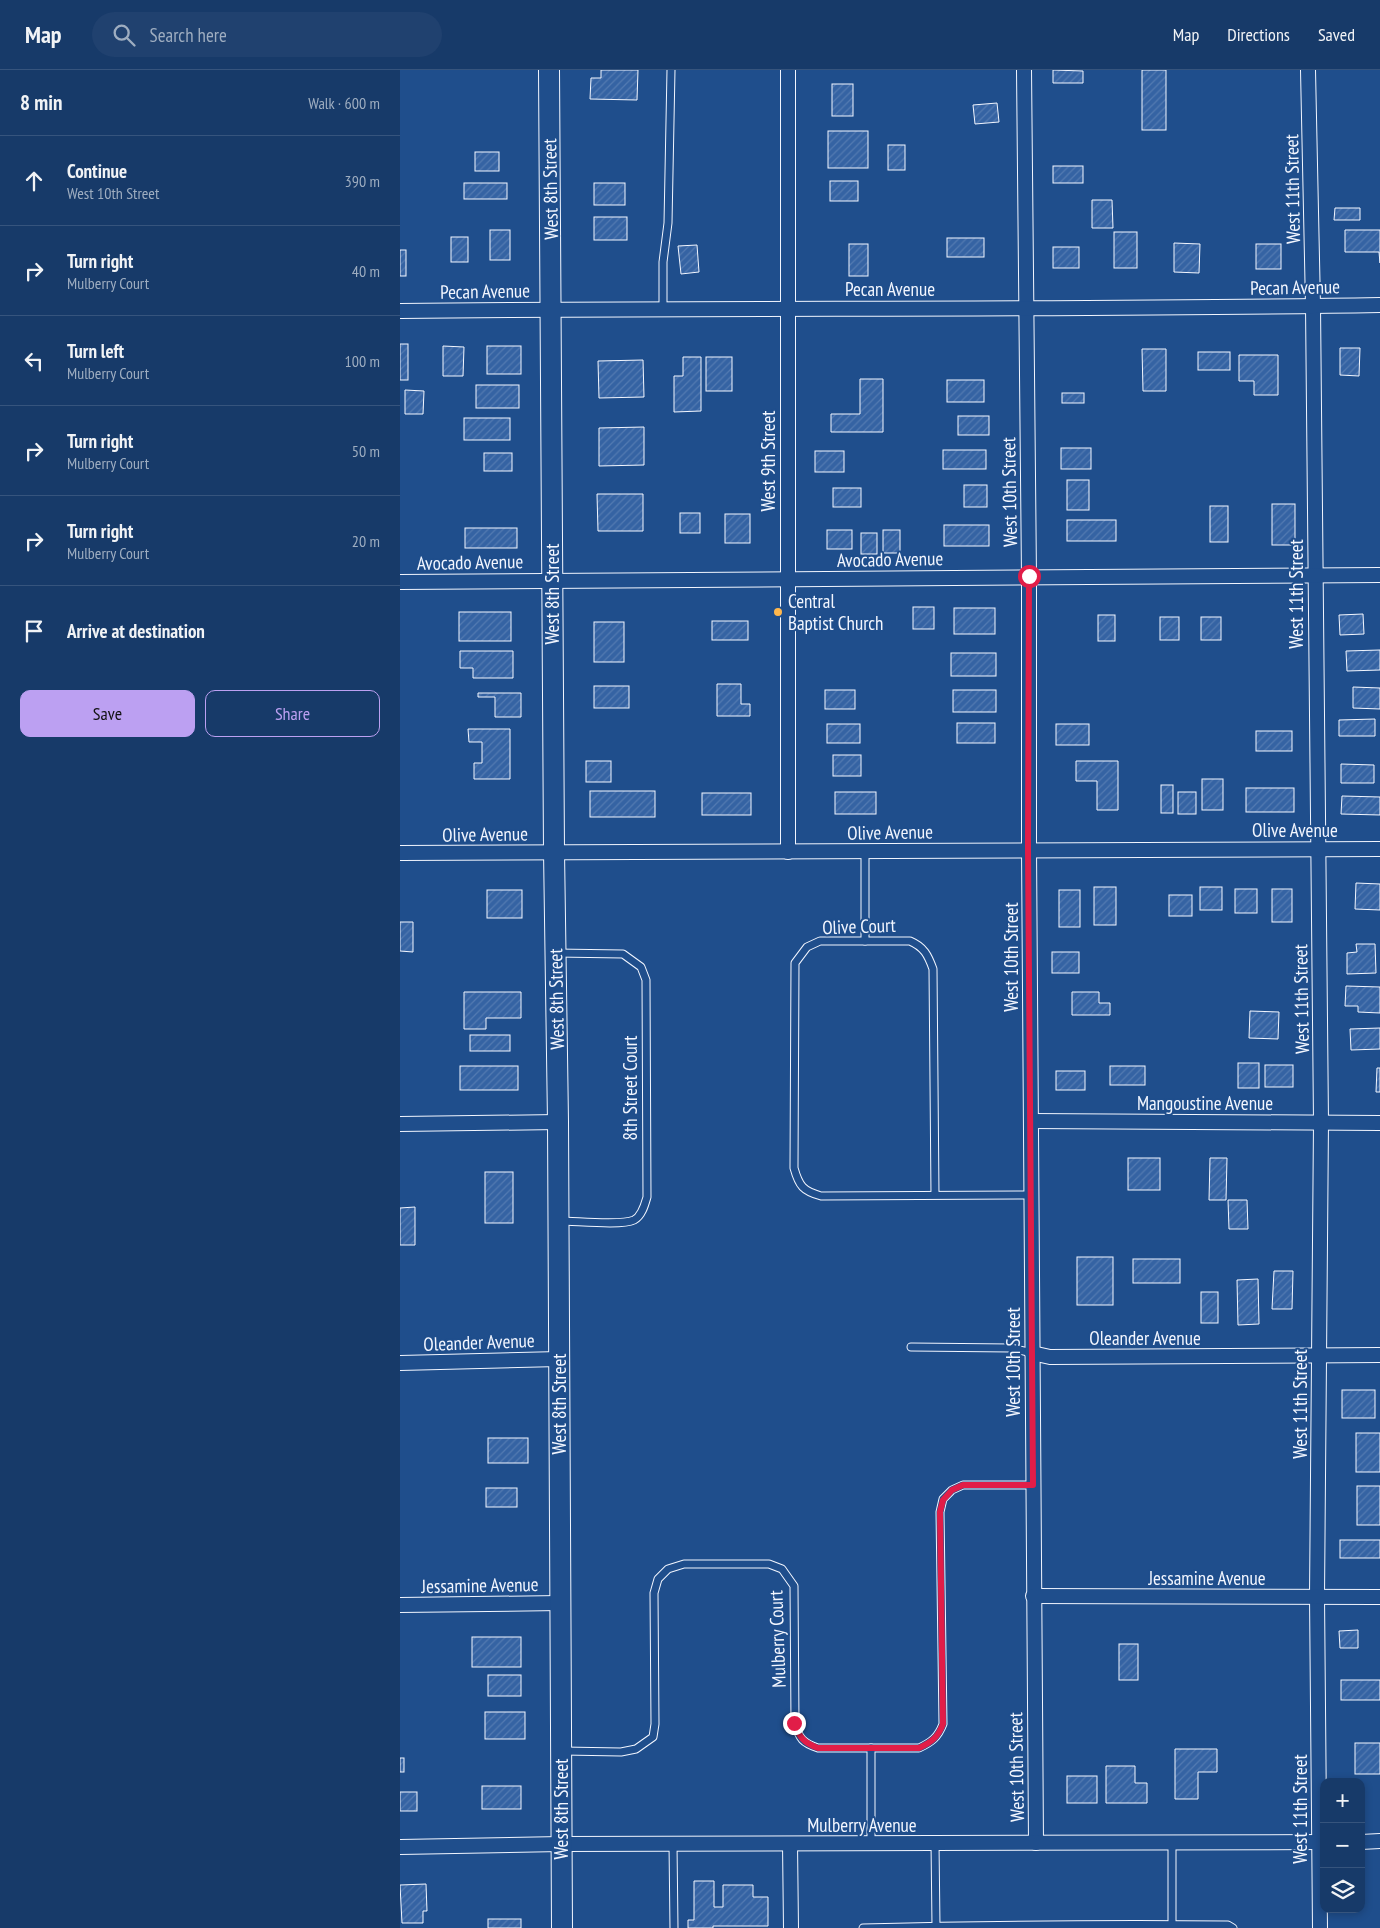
<!DOCTYPE html>
<html lang="en">
<head>
<meta charset="utf-8">
<style>
	body { margin:0; font-family:"PT Sans Narrow",sans-serif; background:#20416f; color:#f1f3f6 }
	.controls { position:absolute; right:15px; bottom:15px; display:grid; overflow:hidden; border-radius:10px; box-shadow:0 2px 8px #0003 }
	.controls button { width:45px; height:45px; display:grid; place-items:center; padding:0; border:0; border-bottom:1px solid #36547d; background:#173a69; color:#f1f3f6; font:25px sans-serif }
	.stop { position:absolute; width:15px; height:15px; margin:-11px; border:4px solid #e11d48; border-radius:50%; background:#fff }
	.stop.end { background:#e11d48; border-color:#fff; box-shadow:0 1px 5px #0008 }
	.list { margin:0; padding:0; list-style:none }
	h2 { display:flex; justify-content:space-between; align-items:center; height:65px; margin:0; padding:0 20px; font-size:21px }
	h2 small { font-size:16px; font-weight:400; color:#9eadc0 }
	.list li { display:grid; grid-template-columns:32px 1fr auto; gap:15px; align-items:center; box-sizing:border-box; height:90px; padding:0 20px; border-top:1px solid #36547d }
	.list b { display:block; font-size:19px; white-space:nowrap }
	.list p { margin:0; font-size:16px; white-space:nowrap; color:#9eadc0 }
	.list em { font-size:16px; font-style:normal; color:#9eadc0 }
	.actions { display:flex; gap:10px; padding:15px 20px }
	.actions a { flex:1; padding:11px 0; border:1px solid #bca0f2; border-radius:10px; text-align:center; font-size:18px; color:#bca0f2 }
	.actions .main { background:#bca0f2; color:#111 }
	.icon { flex:none; width:28px; height:28px; fill:none; stroke:currentColor; stroke-width:2; stroke-linecap:round; stroke-linejoin:round }
	.map { position:relative; flex:none; width:980px; height:1858px; overflow:hidden }
	header { display:flex; align-items:center; gap:30px; box-sizing:border-box; height:70px; padding:0 25px; background:#173a69; border-bottom:1px solid #36547d }
	header strong { font-size:24px }
	nav { display:flex; gap:28px; margin-inline-start:auto; font-size:18px }
	.search { width:350px; height:45px; background:#20416f; display:flex; align-items:center; gap:12px; box-sizing:border-box; padding:0 18px; border-radius:28px; color:#9eadc0; font-size:19px }
	main { display:flex }
	aside { flex:1; background:#173a69 }
	.map>svg:first-child { display:block }
	.building { fill:url(#building-hatch); stroke:#f2f6ff }
	.lines { fill:none; stroke-linecap:round; stroke-linejoin:round }
	.lane-casing { stroke:#f2f6ff; stroke-width:9 }
	.street-casing { stroke:#f2f6ff; stroke-width:16 }
	.secondary-casing { stroke:#f2f6ff; stroke-width:22 }
	.lane { stroke:#1f4e8c; stroke-width:7 }
	.street { stroke:#1f4e8c; stroke-width:14 }
	.secondary { stroke:#1f4e8c; stroke-width:20 }
	.route { stroke:#e11d48; stroke-width:6 }
	.poi-dot { fill:#ffb74d; stroke:#1f4e8c; stroke-width:2 }
	.labels { text-anchor:middle; dominant-baseline:central; stroke-width:4; stroke-linejoin:round; paint-order:stroke }
	.street-label { font-size:19px; fill:#f2f6ff; stroke:#1f4e8c }
	.poi-label { font-size:19px; fill:#f2f6ff; stroke:#1f4e8c; text-anchor:start }
</style>
</head>
<body>
<header>
<strong>Map</strong>
<div class="search"><svg class="icon" aria-label="search" viewBox="0 0 24 24"><circle cx="10" cy="10" r="6"/><path d="M15 15l6 6"/></svg>Search here</div>
<nav><a>Map</a><a>Directions</a><a>Saved</a></nav>
</header>
<main>
<aside>
<h2>8 min<small>Walk · 600 m</small></h2>
<ul class="list">
<li><svg class="icon" aria-label="ahead" viewBox="0 0 24 24"><path d="M12 20V5M6 11l6-6 6 6"/></svg><div><b>Continue</b><p>West 10th Street</p></div><em>390 m</em></li>
<li><svg class="icon" aria-label="right" viewBox="0 0 24 24"><path d="M7 20v-9h11M14 6l5 5-5 5"/></svg><div><b>Turn right</b><p>Mulberry Court</p></div><em>40 m</em></li>
<li><svg class="icon" aria-label="left" viewBox="0 0 24 24"><path d="M17 20v-9H6M10 6l-5 5 5 5"/></svg><div><b>Turn left</b><p>Mulberry Court</p></div><em>100 m</em></li>
<li><svg class="icon" aria-label="right" viewBox="0 0 24 24"><path d="M7 20v-9h11M14 6l5 5-5 5"/></svg><div><b>Turn right</b><p>Mulberry Court</p></div><em>50 m</em></li>
<li><svg class="icon" aria-label="right" viewBox="0 0 24 24"><path d="M7 20v-9h11M14 6l5 5-5 5"/></svg><div><b>Turn right</b><p>Mulberry Court</p></div><em>20 m</em></li>
<li><svg class="icon" aria-label="arrive" viewBox="0 0 24 24"><path d="M6 21V4h12l-3 4 3 4H6"/></svg><div><b>Arrive at destination</b></div></li>
</ul>
<div class="actions"><a class="main">Save</a><a>Share</a></div>
</aside>
<div class="map">
<svg width="980" height="1858" viewBox="0 0 980 1858">
	<defs>
		<pattern id="building-hatch" width="6" height="6" patternUnits="userSpaceOnUse" patternTransform="scale(1.25)"><rect width="6" height="6" fill="#3563a3"/><path d="M-1 1l2-2M0 6l6-6M5 7l2-2" fill="none" stroke="#537ab1"/></pattern>
	</defs>
	<rect width="100%" height="100%" fill="#1f4e8c"/>
	<g class="building">
		<polygon points="201,0 238,0 237,30 190,29 191,8 201,8"/>
		<polygon points="653,0 683,1 683,13 653,13"/>
		<rect x="742" y="0" width="24" height="60"/>
		<rect x="432" y="14" width="21" height="32"/>
		<polygon points="597,33 599,52 575,54 573,35"/>
		<rect x="428" y="61" width="40" height="37"/>
		<rect x="488" y="75" width="17" height="25"/>
		<rect x="75" y="82" width="24" height="19"/>
		<rect x="653" y="96" width="30" height="17"/>
		<rect x="430" y="111" width="28" height="20"/>
		<rect x="64" y="113" width="43" height="16"/>
		<rect x="194" y="113" width="31" height="22"/>
		<polygon points="692,130 712,130 713,158 692,158"/>
		<polygon points="935,138 960,138 960,150 934,150"/>
		<rect x="194" y="147" width="33" height="23"/>
		<rect x="90" y="160" width="20" height="30"/>
		<polygon points="945,160 980,160 980,193 979,182 945,182"/>
		<rect x="714" y="162" width="23" height="36"/>
		<rect x="51" y="167" width="17" height="25"/>
		<rect x="547" y="168" width="37" height="19"/>
		<polygon points="774,173 800,174 799,203 774,202"/>
		<rect x="449" y="174" width="19" height="32"/>
		<rect x="856" y="174" width="25" height="25"/>
		<polygon points="297,175 299,202 281,204 278,176"/>
		<rect x="653" y="177" width="26" height="21"/>
		<rect x="0" y="180" width="6" height="26"/>
		<rect x="0" y="274" width="8" height="36"/>
		<polygon points="43,276 64,277 63,306 43,306"/>
		<rect x="87" y="276" width="34" height="28"/>
		<polygon points="940,278 960,278 959,306 940,305"/>
		<polygon points="742,279 766,279 766,321 743,321"/>
		<rect x="798" y="282" width="32" height="18"/>
		<polygon points="839,285 878,285 878,325 854,325 854,311 839,311"/>
		<polygon points="283,287 301,287 301,341 274,342 274,306 283,306"/>
		<rect x="306" y="287" width="26" height="34"/>
		<polygon points="243,290 244,327 199,328 198,291"/>
		<polygon points="460,309 483,309 483,362 431,362 431,344 460,344"/>
		<rect x="547" y="310" width="37" height="22"/>
		<rect x="76" y="315" width="43" height="23"/>
		<polygon points="5,320 24,321 23,344 5,344"/>
		<rect x="662" y="323" width="22" height="10"/>
		<rect x="558" y="346" width="31" height="19"/>
		<rect x="64" y="348" width="46" height="22"/>
		<polygon points="244,357 244,395 199,396 199,358"/>
		<rect x="661" y="378" width="30" height="21"/>
		<rect x="543" y="380" width="43" height="19"/>
		<rect x="415" y="381" width="29" height="21"/>
		<rect x="84" y="383" width="28" height="18"/>
		<rect x="667" y="410" width="22" height="30"/>
		<rect x="564" y="415" width="23" height="22"/>
		<rect x="433" y="418" width="28" height="19"/>
		<polygon points="197,424 243,424 243,461 198,461"/>
		<rect x="872" y="434" width="23" height="41"/>
		<rect x="810" y="436" width="18" height="36"/>
		<rect x="280" y="443" width="20" height="20"/>
		<rect x="325" y="444" width="25" height="29"/>
		<rect x="667" y="450" width="49" height="21"/>
		<rect x="544" y="455" width="45" height="21"/>
		<rect x="65" y="458" width="52" height="20"/>
		<rect x="427" y="460" width="25" height="19"/>
		<rect x="483" y="460" width="17" height="23"/>
		<rect x="461" y="463" width="16" height="21"/>
		<rect x="513" y="537" width="21" height="22"/>
		<rect x="554" y="538" width="41" height="26"/>
		<rect x="59" y="542" width="52" height="29"/>
		<polygon points="963,544 964,564 940,565 939,545"/>
		<rect x="698" y="545" width="17" height="26"/>
		<rect x="760" y="547" width="19" height="23"/>
		<rect x="801" y="547" width="20" height="23"/>
		<rect x="312" y="551" width="36" height="19"/>
		<rect x="194" y="552" width="30" height="40"/>
		<polygon points="980,580 980,600 947,601 946,581"/>
		<polygon points="60,581 113,581 113,608 73,608 73,598 60,598"/>
		<rect x="551" y="583" width="45" height="23"/>
		<polygon points="317,614 341,614 341,634 350,634 350,646 317,646"/>
		<rect x="194" y="616" width="35" height="22"/>
		<polygon points="953,617 980,618 980,639 953,638"/>
		<rect x="425" y="620" width="30" height="19"/>
		<rect x="553" y="620" width="43" height="22"/>
		<polygon points="78,623 121,623 121,647 95,647 95,627 78,627"/>
		<polygon points="975,649 975,666 939,666 939,650"/>
		<rect x="557" y="653" width="38" height="20"/>
		<rect x="427" y="654" width="33" height="19"/>
		<rect x="656" y="654" width="33" height="21"/>
		<polygon points="68,659 110,659 110,709 74,709 74,693 82,693 82,672 69,672"/>
		<rect x="856" y="661" width="36" height="20"/>
		<rect x="433" y="685" width="28" height="21"/>
		<rect x="186" y="691" width="25" height="21"/>
		<polygon points="676,691 718,691 718,740 697,740 697,711 676,711"/>
		<polygon points="941,694 974,695 974,713 941,713"/>
		<rect x="802" y="709" width="21" height="31"/>
		<rect x="761" y="715" width="12" height="28"/>
		<rect x="846" y="718" width="48" height="24"/>
		<rect x="190" y="721" width="65" height="26"/>
		<rect x="435" y="722" width="41" height="22"/>
		<rect x="778" y="722" width="18" height="22"/>
		<rect x="302" y="723" width="49" height="22"/>
		<polygon points="942,726 980,727 980,745 941,744"/>
		<polygon points="956,813 980,814 980,840 955,839"/>
		<rect x="694" y="817" width="22" height="38"/>
		<rect x="800" y="817" width="22" height="23"/>
		<rect x="835" y="819" width="22" height="24"/>
		<rect x="872" y="819" width="20" height="33"/>
		<rect x="87" y="820" width="35" height="28"/>
		<rect x="659" y="820" width="21" height="37"/>
		<rect x="769" y="825" width="23" height="21"/>
		<polygon points="0,852 13,852 13,882 0,881"/>
		<polygon points="956,874 975,874 976,903 947,904 947,883 957,882"/>
		<rect x="652" y="882" width="27" height="21"/>
		<polygon points="946,916 980,917 980,943 958,942 958,936 945,936"/>
		<polygon points="64,922 121,922 121,948 86,948 86,959 64,959"/>
		<polygon points="672,922 699,922 699,933 710,933 710,945 672,945"/>
		<polygon points="850,941 879,942 878,969 849,968"/>
		<polygon points="980,958 980,979 951,980 950,959"/>
		<rect x="70" y="965" width="40" height="16"/>
		<rect x="838" y="993" width="21" height="25"/>
		<rect x="865" y="995" width="28" height="22"/>
		<rect x="60" y="996" width="58" height="24"/>
		<rect x="710" y="996" width="35" height="19"/>
		<polygon points="977,998 980,998 980,1022 976,1022"/>
		<rect x="656" y="1001" width="29" height="19"/>
		<rect x="728" y="1088" width="32" height="32"/>
		<polygon points="810,1088 827,1088 826,1130 809,1130"/>
		<rect x="85" y="1102" width="28" height="51"/>
		<polygon points="828,1130 847,1130 848,1159 829,1159"/>
		<polygon points="15,1137 15,1175 0,1175 0,1138"/>
		<rect x="677" y="1187" width="36" height="48"/>
		<rect x="733" y="1189" width="47" height="24"/>
		<polygon points="874,1201 893,1201 892,1239 872,1239"/>
		<polygon points="858,1209 859,1254 838,1255 837,1210"/>
		<rect x="801" y="1222" width="17" height="31"/>
		<rect x="942" y="1320" width="33" height="28"/>
		<rect x="956" y="1363" width="24" height="39"/>
		<rect x="88" y="1368" width="40" height="25"/>
		<rect x="957" y="1416" width="23" height="39"/>
		<rect x="86" y="1418" width="31" height="19"/>
		<rect x="940" y="1470" width="40" height="18"/>
		<polygon points="958,1560 958,1578 940,1578 939,1561"/>
		<rect x="72" y="1567" width="49" height="30"/>
		<rect x="719" y="1574" width="19" height="36"/>
		<rect x="88" y="1605" width="33" height="21"/>
		<rect x="941" y="1610" width="39" height="20"/>
		<rect x="85" y="1642" width="40" height="27"/>
		<rect x="955" y="1673" width="25" height="31"/>
		<polygon points="775,1679 817,1679 817,1702 798,1702 798,1729 775,1729"/>
		<rect x="0" y="1688" width="4" height="14"/>
		<polygon points="706,1696 735,1696 735,1713 747,1713 747,1733 706,1733"/>
		<rect x="667" y="1706" width="30" height="27"/>
		<rect x="82" y="1716" width="39" height="23"/>
		<rect x="0" y="1722" width="17" height="19"/>
		<polygon points="294,1811 314,1811 314,1837 323,1837 323,1815 353,1815 353,1827 368,1827 368,1856 313,1856 313,1858 288,1858 288,1850 294,1850"/>
		<polygon points="26,1814 27,1841 23,1841 23,1853 2,1853 0,1815"/>
		<rect x="88" y="1849" width="33" height="9"/>
	</g>
	<g class="lines">
		<g class="lane-casing">
			<g id="lane">
				<polyline points="263,238 263,192 268,153 271,0"/>
				<polyline points="465,781 465,871"/>
				<path d="M156,883l67,1 18,13 5,13 1,217c-2,7 -5,19 -13,23 -13,6 -57,1 -74,1"/>
				<path d="M535,1125l-2,-226c-5,-14 -9,-22 -23,-28h-90l-13,6 -12,16 -1,205c5,18 9,23 27,28l210,-1"/>
				<polyline points="511,1277 611,1278 632,1283"/>
				<polyline points="471,1678 471,1774"/>
				<path d="M163,1681l58,1 15,-3 17,-12 2,-13 -1,-131 4,-14 10,-10 16,-5h85l13,5 12,17 1,137c4,16 8,20 23,25h101c13,-6 19,-11 24,-24l-3,-212 3,-13 9,-9 11,-5h70"/>
				<polyline points="535,1773 536,1856"/>
				<polyline points="273,1774 274,1858"/>
				<polyline points="772,1855 772,1773"/>
				<path d="M463,1858c122,-3 244,-4 365,-3l5,3"/>
			</g>
		</g>
		<g class="street-casing">
			<g id="street">
				<polyline points="624,0 629,507 629,779 636,1773"/>
				<polyline points="908,0 913,236 921,1052 917,1526 920,1858"/>
				<path d="M0,241c327,-4 653,0 980,-6"/>
				<polyline points="0,512 980,505"/>
				<polyline points="388,782 388,0"/>
				<polyline points="0,783 980,779"/>
				<polyline points="631,1051 980,1053"/>
				<polyline points="0,1054 158,1052"/>
				<polyline points="632,1283 650,1287 980,1285"/>
				<polyline points="0,1293 159,1289"/>
				<polyline points="633,1526 980,1527"/>
				<polyline points="0,1535 160,1533"/>
				<polyline points="961,1772 980,1771"/>
				<polyline points="390,1774 391,1858"/>
				<polyline points="0,1777 161,1774 924,1772"/>
			</g>
		</g>
		<g class="secondary-casing">
			<polyline id="secondary" points="149,0 154,781 158,1052 162,1858"/>
		</g>
		<use href="#lane" class="lane"/>
		<use href="#street" class="street"/>
		<use href="#secondary" class="secondary"/>
	</g>
	<g class="lines">
		<path class="route" d="M394,1653c5,14 10,20 24,25h101c13,-6 19,-11 24,-24l-3,-212 3,-12 9,-10 11,-5h70l-5,-636 1,-273"/>
	</g>
	<circle class="poi-dot" cx="378" cy="542" r="5"/>
	<g class="labels">
		<g class="street-label">
			<text transform="translate(150 119) rotate(-91)">West 8th Street</text>
			<text transform="translate(892 119) rotate(-91)">West 11th Street</text>
			<text transform="translate(895 217) rotate(-1)">Pecan Avenue</text>
			<text x="490" y="219">Pecan Avenue</text>
			<text transform="translate(85 221) rotate(-1)">Pecan Avenue</text>
			<text transform="translate(368 391) rotate(-90)">West 9th Street</text>
			<text transform="translate(609 422) rotate(-91)">West 10th Street</text>
			<text transform="translate(490 489) rotate(-1)">Avocado Avenue</text>
			<text transform="translate(70 492) rotate(-1)">Avocado Avenue</text>
			<text transform="translate(152 524) rotate(-90)">West 8th Street</text>
			<text transform="translate(896 524) rotate(-90)">West 11th Street</text>
			<text x="895" y="760">Olive Avenue</text>
			<text transform="translate(490 762) rotate(-1)">Olive Avenue</text>
			<text transform="translate(85 764) rotate(-1)">Olive Avenue</text>
			<text transform="translate(459 856) rotate(-2)">Olive Court</text>
			<text transform="translate(611 887) rotate(-90)">West 10th Street</text>
			<text transform="translate(156 929) rotate(-91)">West 8th Street</text>
			<text transform="translate(901 929) rotate(-91)">West 11th Street</text>
			<text transform="translate(230 1018) rotate(-90)">8th Street Court</text>
			<text x="805" y="1033">Mangoustine Avenue</text>
			<text x="745" y="1268">Oleander Avenue</text>
			<text transform="translate(79 1272) rotate(-2)">Oleander Avenue</text>
			<text transform="translate(613 1292) rotate(-90)">West 10th Street</text>
			<text transform="translate(159 1334) rotate(-90)">West 8th Street</text>
			<text transform="translate(900 1334) rotate(-90)">West 11th Street</text>
			<text x="807" y="1508">Jessamine Avenue</text>
			<text transform="translate(80 1515) rotate(-1)">Jessamine Avenue</text>
			<text transform="translate(377 1569) rotate(-92)">Mulberry Court</text>
			<text transform="translate(616 1697) rotate(-91)">West 10th Street</text>
			<text transform="translate(161 1739) rotate(-90)">West 8th Street</text>
			<text transform="translate(900 1739) rotate(-90)">West 11th Street</text>
			<text x="462" y="1755">Mulberry Avenue</text>
		</g>
		<g class="poi-label">
			<text x="388" y="531">Central<tspan x="388" dy="22">Baptist Church</tspan></text>
		</g>
	</g>
</svg>
<div class="controls">
<button>+</button>
<button>−</button>
<button><svg class="icon" aria-label="layers" viewBox="0 0 24 24"><path d="M12 4l9 5-9 5-9-5zM3 14l9 5 9-5"/></svg></button>
</div>
<div class="stop" style="left:629px;top:506px"></div>
<div class="stop end" style="left:394px;top:1653px"></div>
</div>
</main>
</body>
</html>
